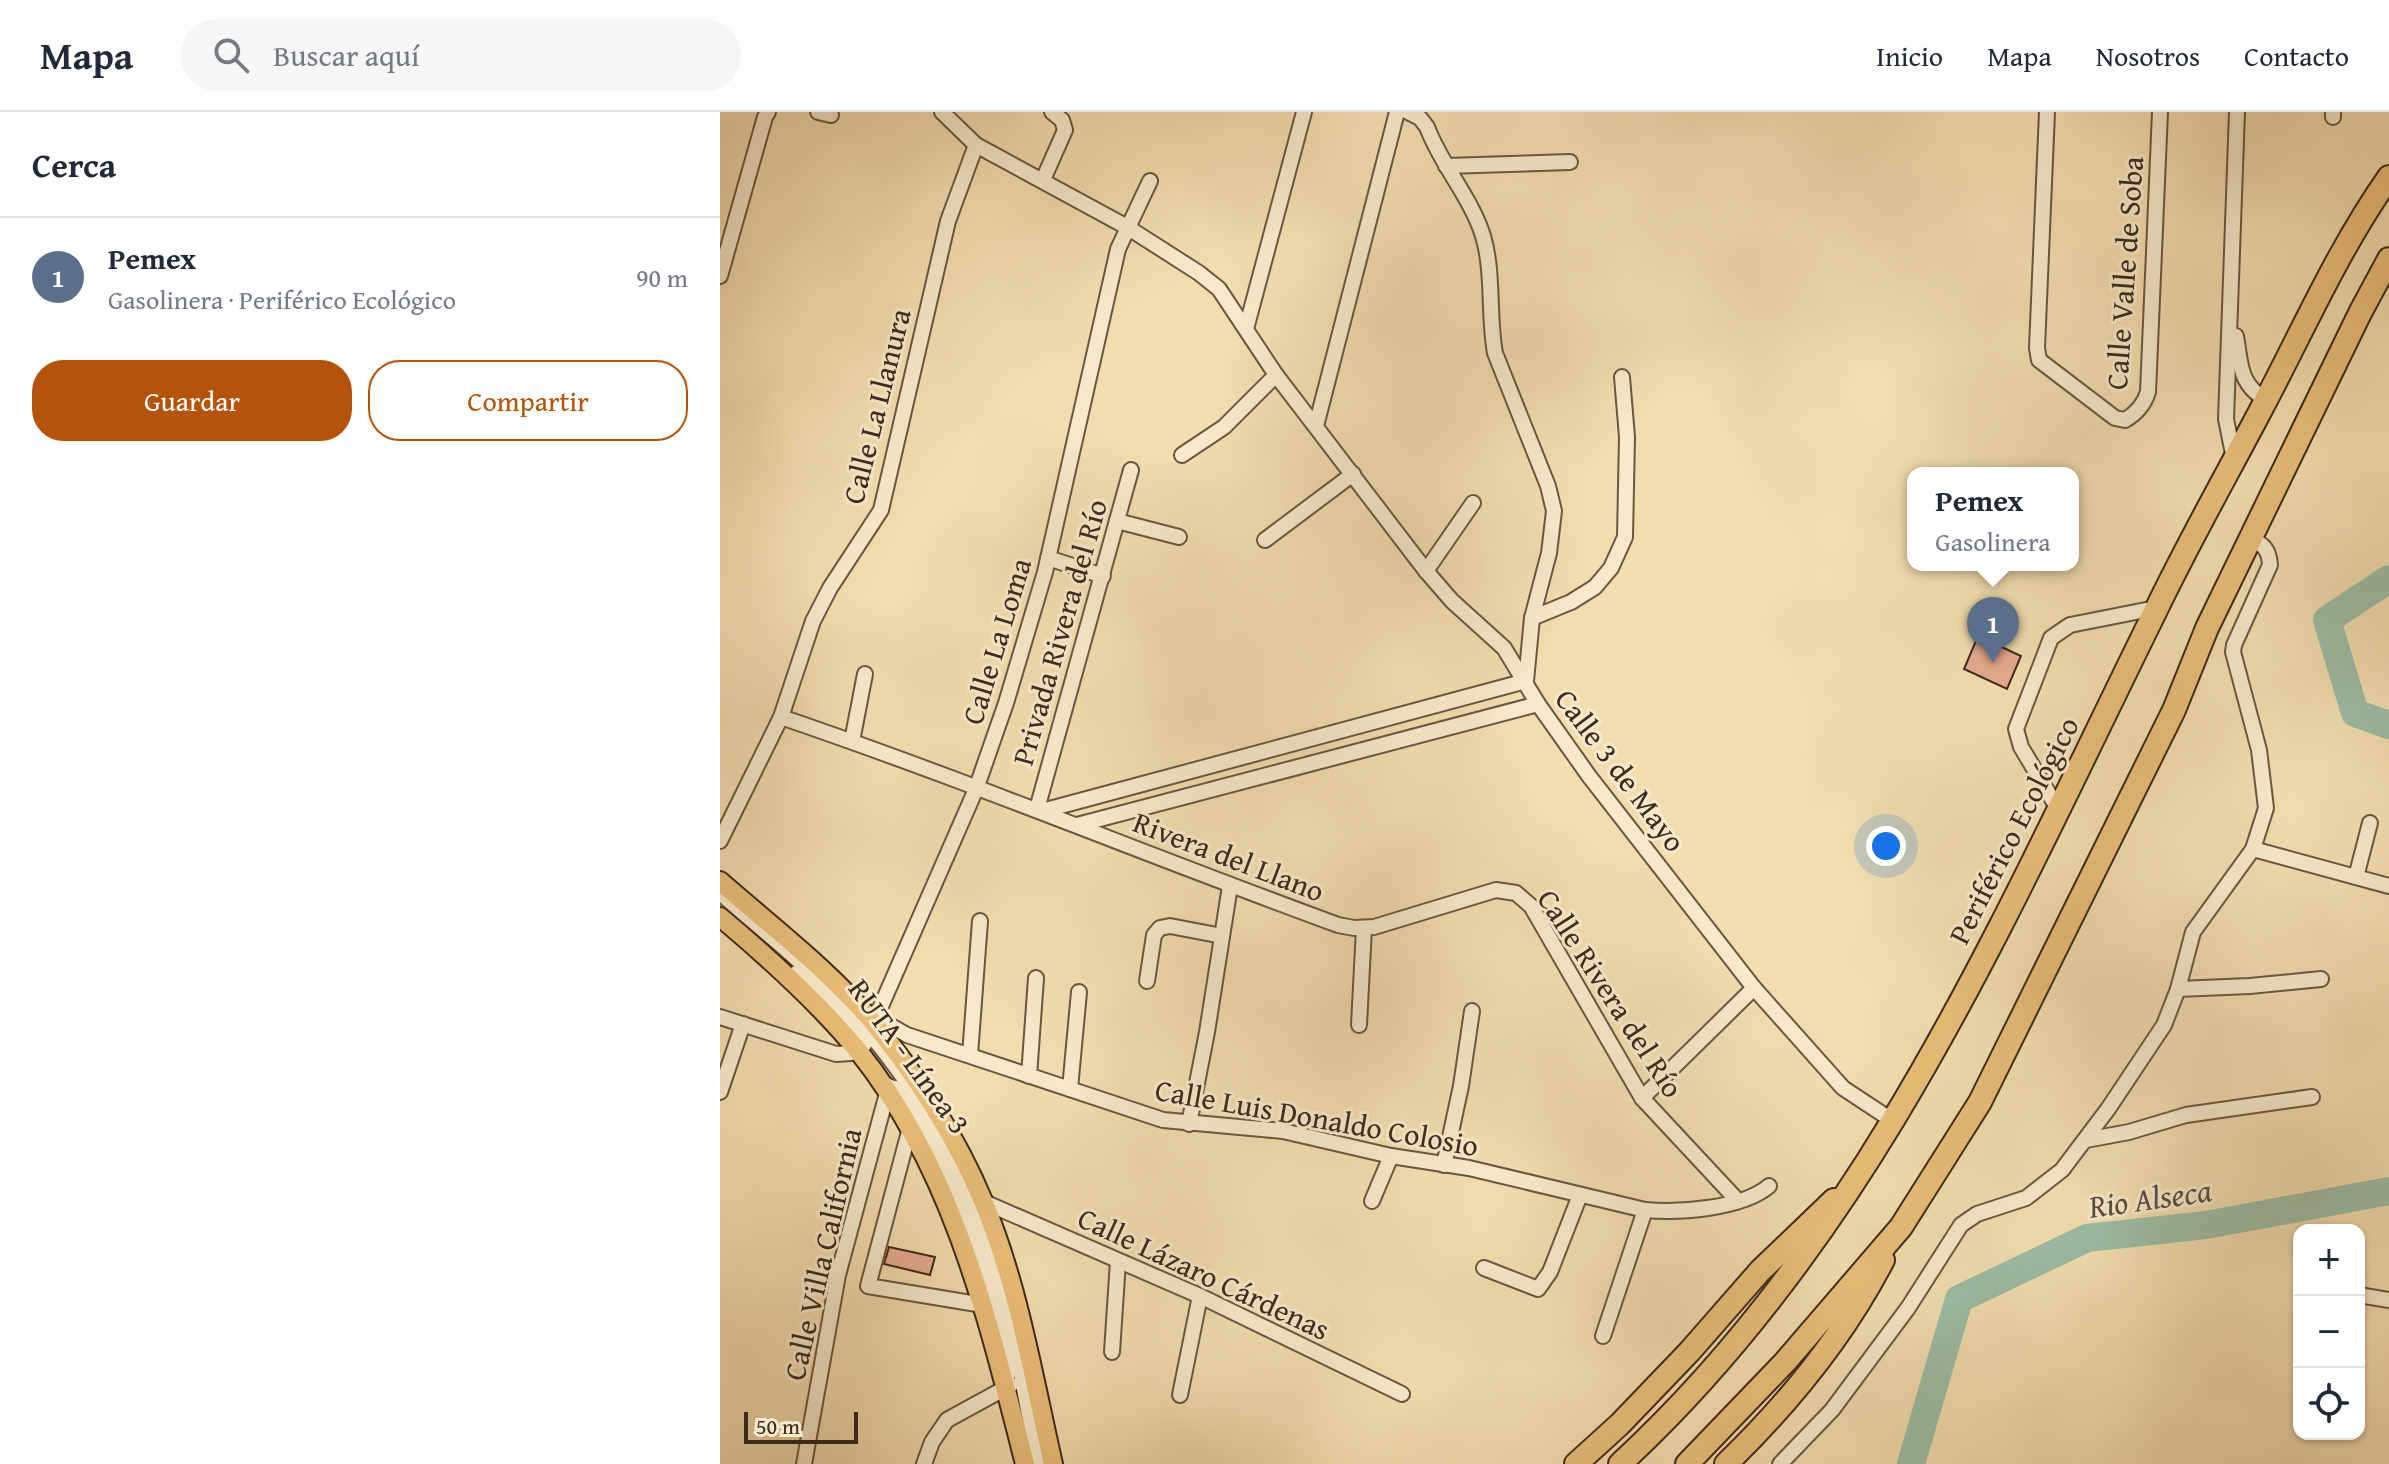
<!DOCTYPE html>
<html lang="es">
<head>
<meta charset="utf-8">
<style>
	body { margin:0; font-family:"Gentium Book Plus",serif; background:#f6f6f7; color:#1f2937 }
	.controls { position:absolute; right:24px; bottom:24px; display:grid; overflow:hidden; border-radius:16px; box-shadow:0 2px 6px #0004 }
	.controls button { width:72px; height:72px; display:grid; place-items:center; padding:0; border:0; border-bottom:2px solid #e0e1e3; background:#fff; color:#1f2937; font:40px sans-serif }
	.scale { position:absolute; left:24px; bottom:20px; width:114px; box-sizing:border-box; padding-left:8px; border:4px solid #3d2a1d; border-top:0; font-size:22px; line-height:28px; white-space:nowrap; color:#3d2a1d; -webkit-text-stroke:6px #f7e9cb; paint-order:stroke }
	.you { position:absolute; left:1166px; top:734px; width:28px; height:28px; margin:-20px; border:6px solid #fff; border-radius:50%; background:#1a73e8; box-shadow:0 0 0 12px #1a73e833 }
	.badge { display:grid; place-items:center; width:52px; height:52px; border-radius:50%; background:#b45309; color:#fff; font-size:26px; font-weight:700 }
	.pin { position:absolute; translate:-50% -66px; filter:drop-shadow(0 2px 4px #0008) }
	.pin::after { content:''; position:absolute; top:42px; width:28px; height:24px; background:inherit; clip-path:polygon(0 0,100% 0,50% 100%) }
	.popup { position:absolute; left:1187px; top:355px; width:172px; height:104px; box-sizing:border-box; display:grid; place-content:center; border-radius:16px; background:#fff; filter:drop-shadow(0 2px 6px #0005); font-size:26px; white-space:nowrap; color:#747a83 }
	.popup b { font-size:30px; color:#1f2937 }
	.popup::after { content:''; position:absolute; left:50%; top:100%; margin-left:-16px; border:16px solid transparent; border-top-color:#fff }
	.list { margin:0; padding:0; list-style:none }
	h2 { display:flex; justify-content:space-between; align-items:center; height:104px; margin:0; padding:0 32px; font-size:34px }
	h2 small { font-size:26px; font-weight:400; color:#747a83 }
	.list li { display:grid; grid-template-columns:52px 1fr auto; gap:24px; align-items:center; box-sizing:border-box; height:120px; padding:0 32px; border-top:2px solid #e0e1e3 }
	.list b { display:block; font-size:30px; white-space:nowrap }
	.list p { margin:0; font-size:26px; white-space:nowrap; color:#747a83 }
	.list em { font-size:26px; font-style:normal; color:#747a83 }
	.actions { display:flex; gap:16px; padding:24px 32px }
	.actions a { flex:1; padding:18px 0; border:2px solid #b45309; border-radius:32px; text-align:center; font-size:28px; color:#b45309 }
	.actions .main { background:#b45309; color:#fff }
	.icon { flex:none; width:44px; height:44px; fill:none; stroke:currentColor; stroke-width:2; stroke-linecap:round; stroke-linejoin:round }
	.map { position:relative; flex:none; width:1669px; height:1352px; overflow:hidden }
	header { display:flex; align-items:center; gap:48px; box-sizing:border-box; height:112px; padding:0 40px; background:#fff; border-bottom:2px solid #e0e1e3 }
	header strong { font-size:38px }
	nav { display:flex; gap:44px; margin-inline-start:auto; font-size:28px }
	.search { width:560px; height:72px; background:#f6f6f7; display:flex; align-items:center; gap:20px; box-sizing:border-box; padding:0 28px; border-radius:44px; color:#747a83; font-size:30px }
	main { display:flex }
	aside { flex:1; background:#fff }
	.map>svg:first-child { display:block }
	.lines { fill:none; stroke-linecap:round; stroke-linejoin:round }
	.river { stroke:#9cbda5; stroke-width:28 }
	.building { fill:#e3ab90; stroke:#3d2a1d; stroke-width:2 }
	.minor-casing { stroke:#6a5742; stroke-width:18 }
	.major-casing { stroke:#3d2a1d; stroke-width:22 }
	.highway-casing { stroke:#3d2a1d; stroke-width:26 }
	.minor { stroke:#f7e9cb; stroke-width:14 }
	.major { stroke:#e9be78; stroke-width:18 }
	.highway { stroke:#e9be78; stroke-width:22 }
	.labels { text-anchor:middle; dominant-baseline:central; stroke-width:6; stroke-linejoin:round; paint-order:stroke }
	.street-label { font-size:30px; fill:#3d2a1d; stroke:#f7e9cb }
	.water-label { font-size:32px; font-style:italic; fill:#554f3f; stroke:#f7e9cb }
</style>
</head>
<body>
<header>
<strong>Mapa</strong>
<div class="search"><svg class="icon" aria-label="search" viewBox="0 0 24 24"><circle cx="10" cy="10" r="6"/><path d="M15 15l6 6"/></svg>Buscar aquí</div>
<nav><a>Inicio</a><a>Mapa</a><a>Nosotros</a><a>Contacto</a></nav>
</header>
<main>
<aside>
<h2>Cerca<small></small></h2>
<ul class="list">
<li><span class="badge" style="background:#5c6f8a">1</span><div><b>Pemex</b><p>Gasolinera · Periférico Ecológico</p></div><em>90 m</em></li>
</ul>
<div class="actions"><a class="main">Guardar</a><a>Compartir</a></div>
</aside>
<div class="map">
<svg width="1669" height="1352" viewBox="0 0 1669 1352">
	<rect width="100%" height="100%" fill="#f2ddaf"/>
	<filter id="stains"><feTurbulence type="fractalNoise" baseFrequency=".0025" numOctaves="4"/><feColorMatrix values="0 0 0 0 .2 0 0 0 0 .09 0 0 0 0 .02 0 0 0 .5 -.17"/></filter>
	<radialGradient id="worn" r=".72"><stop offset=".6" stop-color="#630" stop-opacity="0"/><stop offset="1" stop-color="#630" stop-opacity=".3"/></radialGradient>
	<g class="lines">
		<g class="river">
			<polyline points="1669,467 1607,508 1635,601 1669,613"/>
			<polyline points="1191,1352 1239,1187 1367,1126 1486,1113 1669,1079"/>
		</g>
	</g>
	<g class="building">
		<polygon points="1258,524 1301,544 1287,577 1244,557"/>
		<polygon points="169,1135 215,1145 210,1163 164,1152"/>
	</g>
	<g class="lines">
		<g class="minor-casing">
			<g id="minor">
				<polyline points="98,0 111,3"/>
				<polyline points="222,0 256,33 407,115 479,161 499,177 556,263 706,459 732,489 784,536 818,592 869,664 1034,876 1123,976 1173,1009"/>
				<path d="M688,0l12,6 7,9c14,38 44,70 56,109 11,37 5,79 12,117l53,133 6,25 -5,42 -17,65 -6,63"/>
				<path d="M1327,0l-10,236 2,12 76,58 10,2c12,-7 19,-15 23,-28l12,-280"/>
				<polyline points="1613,5 1613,0"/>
				<polyline points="726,54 850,50"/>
				<polyline points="323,68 345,18 342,8 332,0"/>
				<polyline points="0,164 45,5 48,0"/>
				<polyline points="526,217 584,0"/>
				<path d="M1516,224c5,29 3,48 30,64"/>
				<polyline points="596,314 677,0"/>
				<polyline points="462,343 504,315 556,263"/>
				<polyline points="1514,347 1506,307 1517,0"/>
				<polyline points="397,409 459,425"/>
				<polyline points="545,428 633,362"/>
				<polyline points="328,446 383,464"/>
				<polyline points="706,459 753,391"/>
				<polyline points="812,506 851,490 875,475 891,456 905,425 907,325 902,265"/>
				<path d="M61,605c188,64 371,140 557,208l16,3 20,-1 122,-37 20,3 15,13 111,192 95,102"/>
				<polyline points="132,629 145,562"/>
				<polyline points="317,697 411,358"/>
				<polyline points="1338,697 1301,635 1296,617 1331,526 1350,513 1436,496"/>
				<polyline points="322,699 806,569"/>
				<polyline points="357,713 818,592"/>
				<polyline points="0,729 61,605 93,509 110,476 161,398 228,109 256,33"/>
				<polyline points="1533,737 1669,774"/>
				<polyline points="1636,765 1650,711"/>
				<path d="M0,781c36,32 75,62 109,96 62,62 119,146 150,227 31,80 42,165 60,248"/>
				<polyline points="76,861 97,880 142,930"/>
				<polyline points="427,869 434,823 440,816 450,814 502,824"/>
				<polyline points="1458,877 1530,874 1601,867"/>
				<polyline points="0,905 116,942 131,941 144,933 256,677 286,591 325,460 398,137 430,69"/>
				<path d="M155,905l32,18 256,85 120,11 108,25 78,12 176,42c34,3 97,-1 124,-24"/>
				<polyline points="639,913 644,816"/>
				<polyline points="250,943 260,809"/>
				<polyline points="309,964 316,866"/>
				<path d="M175,976c13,19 26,37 37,57 25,45 83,185 75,233"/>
				<polyline points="350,977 359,880"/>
				<polyline points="0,980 23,912"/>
				<polyline points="922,986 1034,876"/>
				<polyline points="469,1012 487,920 510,774"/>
				<polyline points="190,1016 148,1174 263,1193"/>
				<polyline points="1366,1028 1409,1020 1466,1003 1592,985"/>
				<polyline points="724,1053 741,974 752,899"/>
				<polyline points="652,1089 671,1044"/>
				<polyline points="264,1090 480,1184 682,1282"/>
				<polyline points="764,1156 818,1177 830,1160 860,1083"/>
				<polyline points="1639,1183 1669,1188"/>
				<polyline points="883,1224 925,1098"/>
				<polyline points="392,1240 398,1149"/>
				<polyline points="460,1283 480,1184"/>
				<polyline points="84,1352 118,1163 169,974"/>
				<polyline points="204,1352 212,1330 227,1308 291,1273"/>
				<path d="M1060,1352l52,-54 76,-102 53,-83 16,-11 49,-16 36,-28 46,-61 56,-84 14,-36 15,-57 60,-83 13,-41 -7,-58 -26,-98 1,-7 36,-80c-1,-15 -6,-20 -19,-27"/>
			</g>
		</g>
		<g class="major-casing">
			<g id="major">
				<path d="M0,769c51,45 108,88 152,140 43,52 85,117 111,180 35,83 50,175 70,263"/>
				<path d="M0,805c49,41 98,85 139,135 95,119 129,268 166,412"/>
			</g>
		</g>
		<g class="highway-casing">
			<g id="highway">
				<polyline points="856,1352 900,1312 970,1239 1040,1159 1114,1088"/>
				<path d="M900,1352c252,-232 387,-553 536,-854 34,-71 73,-139 109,-208 41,-78 73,-152 124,-225"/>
				<polyline points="967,1352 1065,1250 1181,1115 1260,990 1454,598 1487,516 1640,201 1669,147"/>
				<path d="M1006,1352c62,-60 117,-127 157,-204"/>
			</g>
		</g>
		<use href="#minor" class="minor"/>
		<use href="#major" class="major"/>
		<use href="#highway" class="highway"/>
	</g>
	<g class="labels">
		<g class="street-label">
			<text transform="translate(1404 161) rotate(-86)">Calle Valle de Soba</text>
			<text transform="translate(156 294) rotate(-76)">Calle La Llanura</text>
			<text transform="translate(339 520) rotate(-74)">Privada Rivera del Río</text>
			<text transform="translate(276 529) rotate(-73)">Calle La Loma</text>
			<text transform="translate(901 658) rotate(53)">Calle 3 de Mayo</text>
			<text transform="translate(1293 718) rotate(-63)">Periférico Ecológico</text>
			<text transform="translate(509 744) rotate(21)">Rivera del Llano</text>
			<text transform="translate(891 881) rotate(57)">Calle Rivera del Río</text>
			<text transform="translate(190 944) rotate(54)">RUTA - Línea 3</text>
			<text transform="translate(597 1005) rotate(10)">Calle Luis Donaldo Colosio</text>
			<text transform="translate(102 1142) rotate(-77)">Calle Villa California</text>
			<text transform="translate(484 1161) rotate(25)">Calle Lázaro Cárdenas</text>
		</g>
		<g class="water-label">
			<text transform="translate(1430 1086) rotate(-8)">Rio Alseca</text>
		</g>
	</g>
	<rect width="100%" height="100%" filter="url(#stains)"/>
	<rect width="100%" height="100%" fill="url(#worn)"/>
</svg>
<div class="controls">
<button>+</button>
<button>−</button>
<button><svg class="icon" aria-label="locate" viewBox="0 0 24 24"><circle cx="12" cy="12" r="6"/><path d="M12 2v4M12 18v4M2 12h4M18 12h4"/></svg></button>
</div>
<div class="scale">50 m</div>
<div class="you"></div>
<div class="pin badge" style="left:1273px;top:551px;background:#5c6f8a">1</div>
<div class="popup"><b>Pemex</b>Gasolinera</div>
</div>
</main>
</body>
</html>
